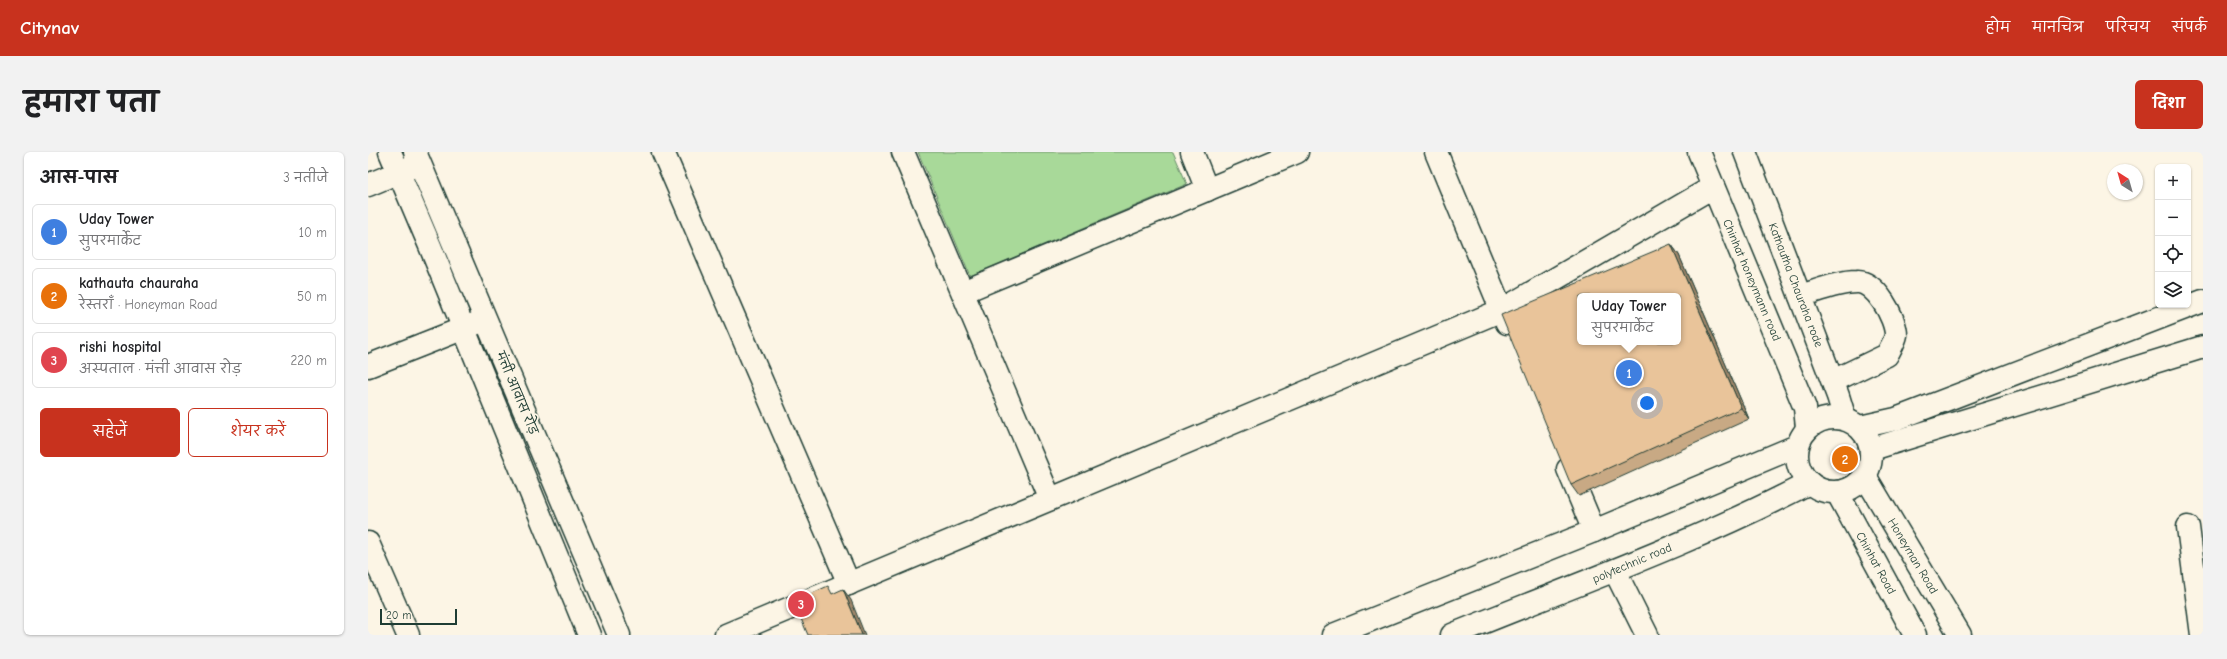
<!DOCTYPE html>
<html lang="hi">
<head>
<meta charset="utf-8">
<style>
	body { margin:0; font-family:"Comic Neue","Playpen Sans Deva",sans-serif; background:#f2f2f2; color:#202124 }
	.controls { position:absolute; right:12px; top:12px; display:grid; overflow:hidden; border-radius:6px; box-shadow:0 1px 3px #0004 }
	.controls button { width:36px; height:36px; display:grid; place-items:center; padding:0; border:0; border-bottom:1px solid #e0e0e0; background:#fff; color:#202124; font:20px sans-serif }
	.compass { position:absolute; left:1739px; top:12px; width:36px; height:36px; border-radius:50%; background:#fff; box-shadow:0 1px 3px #0004; rotate:323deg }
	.scale { position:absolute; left:12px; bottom:10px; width:77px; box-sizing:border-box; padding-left:4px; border:2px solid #1f3d34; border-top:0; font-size:11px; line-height:14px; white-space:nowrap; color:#1f3d34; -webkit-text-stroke:3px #fcf5e5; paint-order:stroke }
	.you { position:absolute; left:1279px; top:251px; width:14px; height:14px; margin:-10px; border:3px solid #fff; border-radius:50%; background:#1a73e8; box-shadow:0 0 0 6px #1a73e833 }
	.badge { display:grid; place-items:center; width:26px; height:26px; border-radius:50%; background:#c8321e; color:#fff; font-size:13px; font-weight:700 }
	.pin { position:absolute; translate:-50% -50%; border:2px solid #fff; box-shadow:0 1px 4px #0006 }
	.popup { position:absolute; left:1209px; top:141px; width:104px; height:52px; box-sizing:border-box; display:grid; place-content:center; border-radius:6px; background:#fff; filter:drop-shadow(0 1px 3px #0005); font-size:13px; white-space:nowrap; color:#757577 }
	.popup b { font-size:15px; color:#202124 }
	.popup::after { content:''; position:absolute; left:50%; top:100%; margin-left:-8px; border:8px solid transparent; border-top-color:#fff }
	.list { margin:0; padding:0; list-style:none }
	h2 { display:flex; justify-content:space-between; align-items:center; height:52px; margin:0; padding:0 16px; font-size:17px }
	h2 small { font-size:13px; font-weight:400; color:#757577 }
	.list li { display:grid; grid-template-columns:26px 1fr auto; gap:12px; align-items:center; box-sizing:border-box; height:56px; margin:0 8px 8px; padding:0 8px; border:1px solid #e0e0e0; border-radius:6px }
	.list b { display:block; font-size:15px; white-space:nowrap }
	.list p { margin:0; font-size:13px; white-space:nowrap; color:#757577 }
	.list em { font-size:13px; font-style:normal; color:#757577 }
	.actions { display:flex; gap:8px; padding:12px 16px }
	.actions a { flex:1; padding:9px 0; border:1px solid #c8321e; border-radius:6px; text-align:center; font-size:14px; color:#c8321e }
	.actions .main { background:#c8321e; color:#fff }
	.icon { flex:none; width:22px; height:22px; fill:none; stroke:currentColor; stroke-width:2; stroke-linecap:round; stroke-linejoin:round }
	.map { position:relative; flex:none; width:1835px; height:483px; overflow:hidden; border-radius:6px }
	header { display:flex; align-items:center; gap:24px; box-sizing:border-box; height:56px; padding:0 20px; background:#c8321e; color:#fff }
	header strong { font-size:19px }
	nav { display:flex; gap:22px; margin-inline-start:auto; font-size:14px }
	.intro { display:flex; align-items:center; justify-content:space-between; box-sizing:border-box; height:96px; padding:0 24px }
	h1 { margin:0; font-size:28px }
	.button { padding:10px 18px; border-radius:6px; background:#c8321e; color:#fff; font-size:14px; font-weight:700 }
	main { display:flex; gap:24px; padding:0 24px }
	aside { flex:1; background:#fff; border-radius:6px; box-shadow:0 1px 3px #0004 }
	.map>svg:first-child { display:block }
	.park { fill:#a8d999; stroke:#648b66 }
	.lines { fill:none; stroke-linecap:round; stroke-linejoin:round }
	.minor-casing { stroke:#1f3d34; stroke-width:25 }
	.minor { stroke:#fcf5e5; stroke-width:22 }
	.wall { fill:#c8a984; stroke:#1f3d34 }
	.shaded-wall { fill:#a3896c; stroke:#1f3d34 }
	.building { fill:#e9c49a; stroke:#1f3d34; fill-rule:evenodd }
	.labels { text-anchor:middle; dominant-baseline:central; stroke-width:3.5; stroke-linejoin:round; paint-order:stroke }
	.street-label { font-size:12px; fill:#1f3d34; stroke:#fcf5e5 }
</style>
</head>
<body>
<header>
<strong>Citynav</strong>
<nav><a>होम</a><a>मानचित्र</a><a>परिचय</a><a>संपर्क</a></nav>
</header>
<div class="intro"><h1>हमारा पता</h1><a class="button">दिशा</a></div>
<main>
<aside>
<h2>आस-पास<small>3 नतीजे</small></h2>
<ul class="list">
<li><span class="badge" style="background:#3f7fe0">1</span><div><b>Uday Tower</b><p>सुपरमार्केट</p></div><em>10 m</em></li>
<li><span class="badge" style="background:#e8710a">2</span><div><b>kathauta chauraha</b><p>रेस्तराँ · Honeyman Road</p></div><em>50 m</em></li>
<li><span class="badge" style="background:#e0444e">3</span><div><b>rishi hospital</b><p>अस्पताल · मंत्ती आवास रोड़</p></div><em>220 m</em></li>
</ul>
<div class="actions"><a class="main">सहेजें</a><a>शेयर करें</a></div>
</aside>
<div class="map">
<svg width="1835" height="483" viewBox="0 0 1835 483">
	<rect width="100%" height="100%" fill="#fcf5e5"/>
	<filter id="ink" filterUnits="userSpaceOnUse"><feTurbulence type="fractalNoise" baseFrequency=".025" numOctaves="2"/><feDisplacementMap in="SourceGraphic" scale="8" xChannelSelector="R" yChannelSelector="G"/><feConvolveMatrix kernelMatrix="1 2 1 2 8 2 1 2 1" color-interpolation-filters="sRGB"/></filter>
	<g filter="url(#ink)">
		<polygon class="park" points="550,0 805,0 819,32 602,124"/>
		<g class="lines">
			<g class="minor-casing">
				<g id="minor">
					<polyline points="22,0 62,94 221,483"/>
					<polyline points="47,0 251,483"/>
					<polyline points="295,0 481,432"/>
					<polyline points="535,0 682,347"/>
					<polyline points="824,0 839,38"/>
					<polyline points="1068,0 1139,171"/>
					<polyline points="1331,0 1437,256 1439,276"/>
					<polyline points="1377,0 1470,244 1477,267"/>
					<polyline points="0,33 43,15"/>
					<polyline points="595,140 929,0"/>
					<path d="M1432,144c17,-5 38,-14 57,-14 18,-1 39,36 39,53 -1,6 -6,14 -9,20l-54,26"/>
					<polyline points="0,214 109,171"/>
					<circle cx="1466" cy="303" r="37"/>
					<polyline points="1492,275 1528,267 1835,149"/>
					<polyline points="1504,297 1835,195"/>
					<polyline points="1200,317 1226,379"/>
					<polyline points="1497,324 1592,483"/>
					<polyline points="1469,340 1547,483"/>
					<polyline points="1820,375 1834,483"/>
					<polyline points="0,391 40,483"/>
					<polyline points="1247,419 1279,483"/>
					<polyline points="358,483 1134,158 1345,35"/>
					<polyline points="965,483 1226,379 1429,294"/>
					<path d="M1084,483c120,-49 242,-92 357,-152"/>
				</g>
			</g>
			<use href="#minor" class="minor"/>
		</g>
		<polygon class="wall" points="1303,92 1311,103 1381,267 1211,344 1203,333"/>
		<g class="shaded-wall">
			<polygon points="1303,92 1311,103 1381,267 1373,256"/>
			<polygon points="475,437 483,448 497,483 494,483"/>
		</g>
		<g class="building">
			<path d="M1303,92l70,164 -170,77 -70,-170zM1212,144h98v46h-98z"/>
			<polygon points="460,434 464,442 475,437 494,483 440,483 428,455 442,449 440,443"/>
		</g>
	</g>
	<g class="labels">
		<g class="street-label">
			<text transform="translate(1384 128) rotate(67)">Chinhat honeymann road</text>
			<text transform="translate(1428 133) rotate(69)">Kathautha Chauraha rode</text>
			<text transform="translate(149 241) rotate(67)">मंत्ती आवास रोड़</text>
			<text transform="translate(1545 404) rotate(59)">Honeyman Road</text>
			<text transform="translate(1264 411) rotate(-23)">polytechnic road</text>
			<text transform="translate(1508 411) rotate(61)">Chinhat Road</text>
		</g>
	</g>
</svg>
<div class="controls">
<button>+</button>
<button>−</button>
<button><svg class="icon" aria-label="locate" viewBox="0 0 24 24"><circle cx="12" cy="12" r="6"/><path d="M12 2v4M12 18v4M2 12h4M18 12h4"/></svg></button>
<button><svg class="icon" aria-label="layers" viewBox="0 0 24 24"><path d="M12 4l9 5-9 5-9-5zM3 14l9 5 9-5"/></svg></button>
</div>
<svg class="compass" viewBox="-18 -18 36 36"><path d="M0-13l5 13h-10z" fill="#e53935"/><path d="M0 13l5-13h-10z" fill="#757577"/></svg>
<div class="scale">20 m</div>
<div class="you"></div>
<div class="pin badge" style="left:1261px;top:221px;background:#3f7fe0">1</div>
<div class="popup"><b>Uday Tower</b>सुपरमार्केट</div>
<div class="pin badge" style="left:1477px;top:307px;background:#e8710a">2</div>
<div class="pin badge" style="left:433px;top:452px;background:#e0444e">3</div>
</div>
</main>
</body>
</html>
